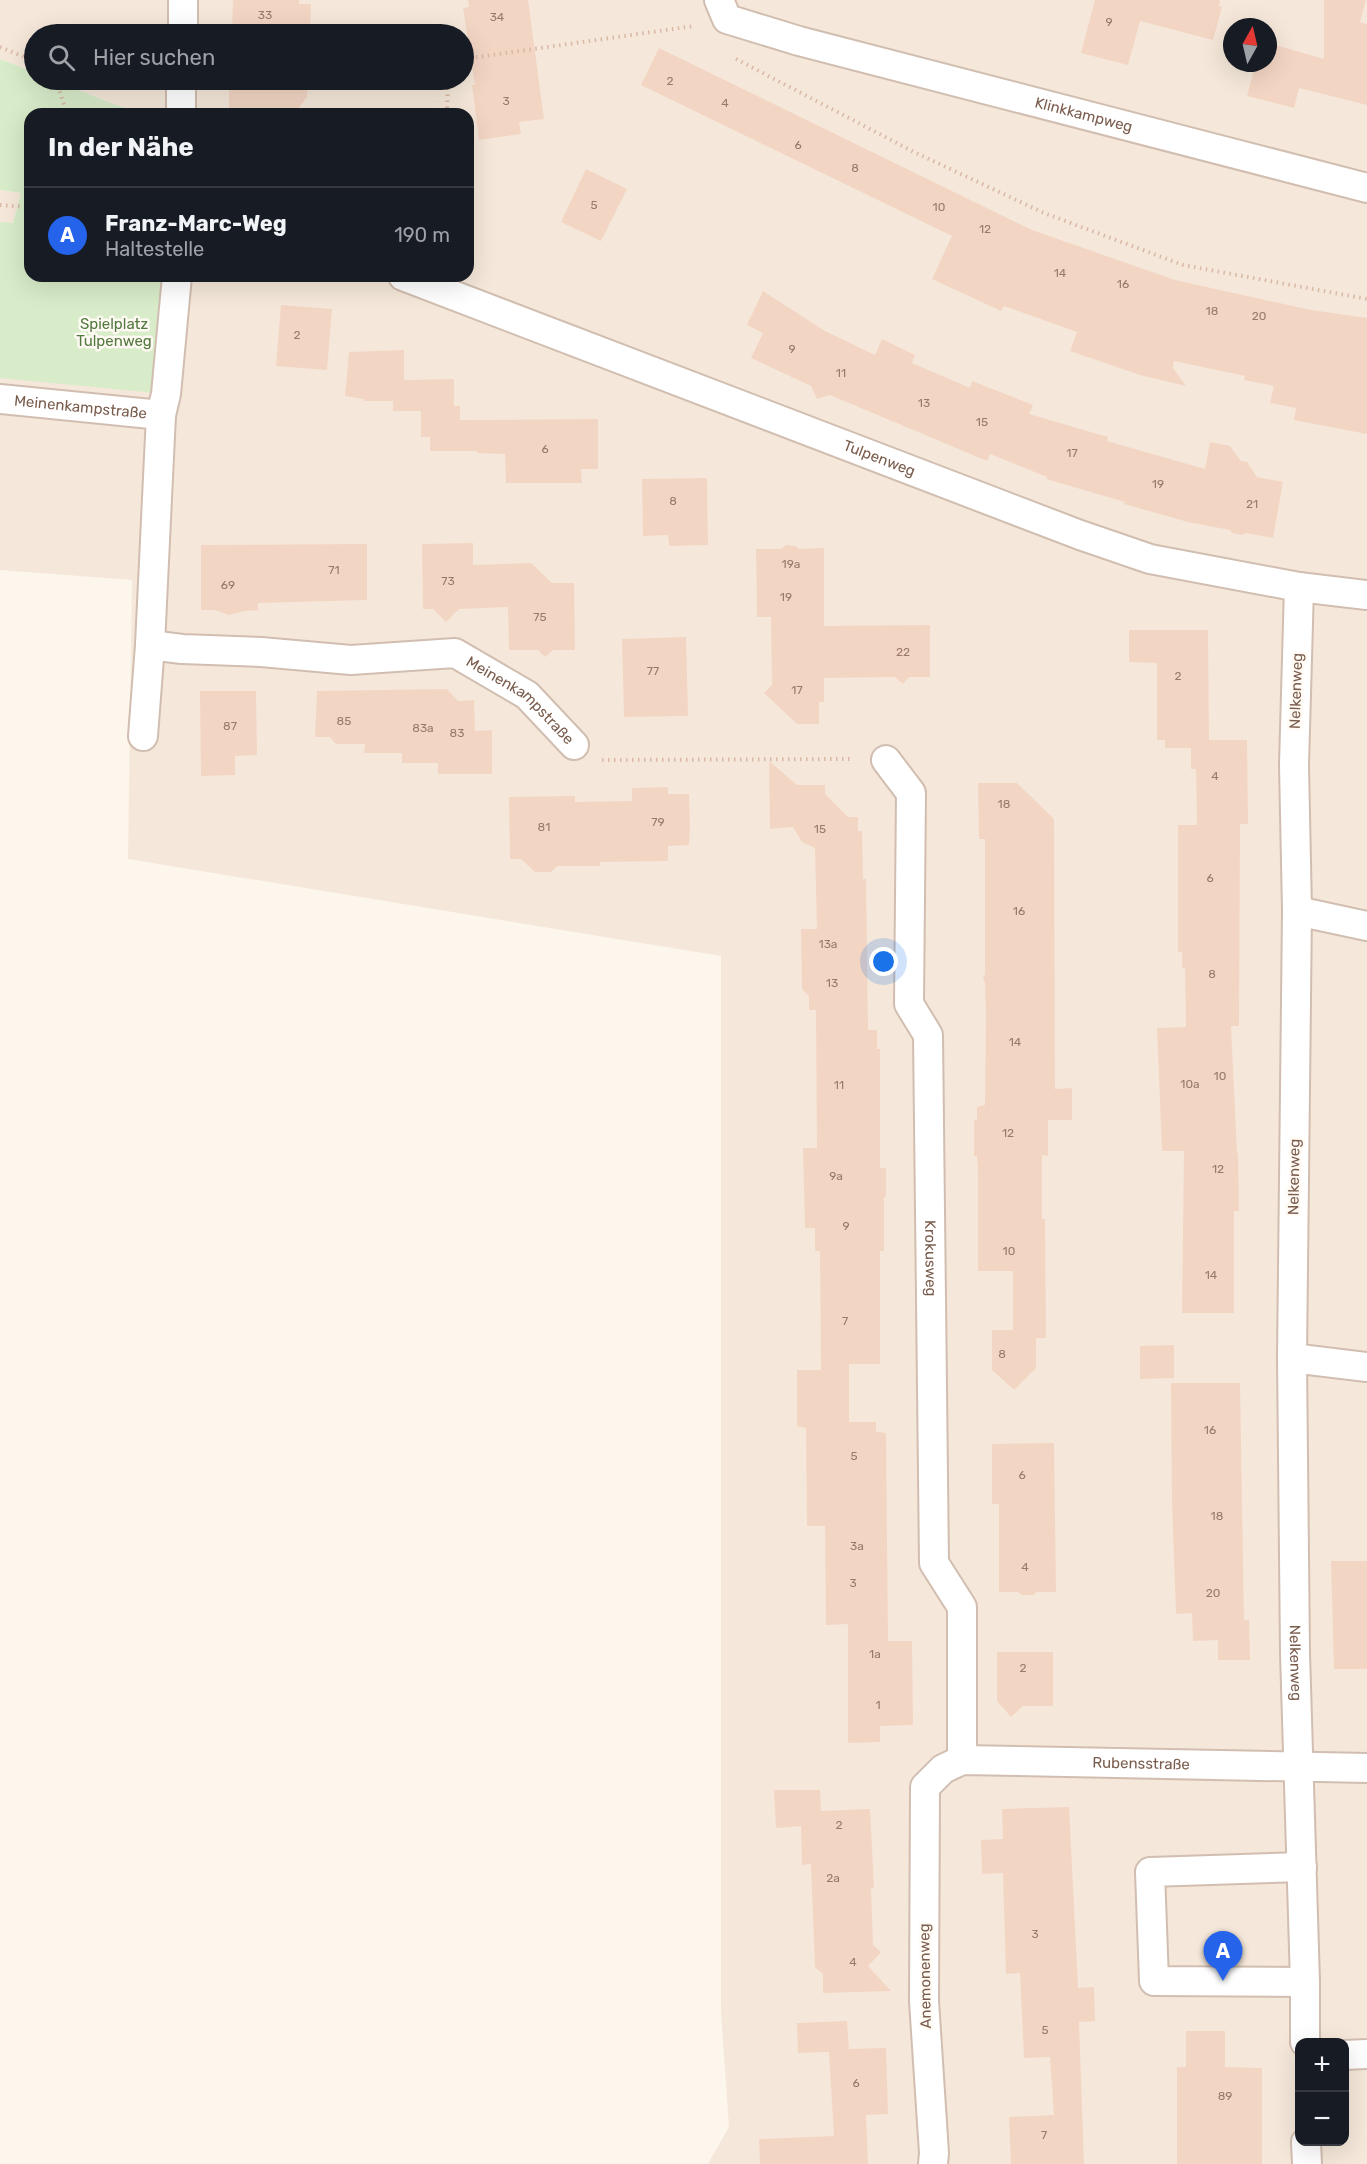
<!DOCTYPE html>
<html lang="de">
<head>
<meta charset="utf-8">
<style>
	body { margin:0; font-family:Rubik,sans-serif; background:#242831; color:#f1f3f6 }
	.controls { position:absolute; right:18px; bottom:18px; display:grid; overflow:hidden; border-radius:12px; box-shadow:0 6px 24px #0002 }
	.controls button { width:54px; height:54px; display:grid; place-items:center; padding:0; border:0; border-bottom:2px solid #363941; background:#171b24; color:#f1f3f6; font:30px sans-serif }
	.compass { position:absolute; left:1223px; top:18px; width:54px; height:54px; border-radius:50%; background:#171b24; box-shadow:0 6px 24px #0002; rotate:8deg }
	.you { position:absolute; left:884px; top:962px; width:21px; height:21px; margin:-15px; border:4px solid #fff; border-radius:50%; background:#1a73e8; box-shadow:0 0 0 9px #1a73e833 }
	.badge { display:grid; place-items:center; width:39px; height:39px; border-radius:50%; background:#2563eb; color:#fff; font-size:20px; font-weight:700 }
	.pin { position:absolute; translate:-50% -50px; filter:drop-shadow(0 2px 3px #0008) }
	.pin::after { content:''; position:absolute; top:32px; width:21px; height:18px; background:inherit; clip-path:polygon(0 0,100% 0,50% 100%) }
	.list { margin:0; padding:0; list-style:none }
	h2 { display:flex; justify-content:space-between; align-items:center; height:78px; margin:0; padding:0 24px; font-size:26px }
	h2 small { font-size:20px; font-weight:400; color:#9ea1a6 }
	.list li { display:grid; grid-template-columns:39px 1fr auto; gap:18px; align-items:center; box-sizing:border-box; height:96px; padding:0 24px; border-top:2px solid #363941 }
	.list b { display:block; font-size:22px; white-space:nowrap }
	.list p { margin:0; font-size:20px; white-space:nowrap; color:#9ea1a6 }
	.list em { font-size:20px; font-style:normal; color:#9ea1a6 }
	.icon { flex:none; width:33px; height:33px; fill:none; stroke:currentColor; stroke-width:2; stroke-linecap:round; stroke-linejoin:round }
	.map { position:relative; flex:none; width:1367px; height:2164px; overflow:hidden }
	.search { position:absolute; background:#171b24; box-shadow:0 6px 24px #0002; left:24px; top:24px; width:450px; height:66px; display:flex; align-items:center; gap:15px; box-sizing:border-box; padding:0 21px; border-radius:33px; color:#9ea1a6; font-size:22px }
	.panel { position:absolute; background:#171b24; box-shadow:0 6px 24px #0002; left:24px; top:108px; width:450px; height:174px; border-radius:18px }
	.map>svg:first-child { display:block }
	.residential { fill:#f5e8da; fill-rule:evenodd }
	.green { fill:#d8ecc9 }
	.building { fill:#f3d5c3 }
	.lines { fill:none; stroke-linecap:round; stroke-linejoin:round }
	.minor-casing { stroke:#d1beb0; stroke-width:32 }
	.path { stroke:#d9b8a5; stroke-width:4; stroke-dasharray:1.5 4.5; stroke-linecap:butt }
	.minor { stroke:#fff; stroke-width:28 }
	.labels { text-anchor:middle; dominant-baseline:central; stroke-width:5; stroke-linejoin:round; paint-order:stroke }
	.number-label { font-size:12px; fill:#987a6a }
	.street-label { font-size:15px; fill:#7a5c4d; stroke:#fffaf3 }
	.park-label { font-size:15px; fill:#537a41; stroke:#fffaf3 }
</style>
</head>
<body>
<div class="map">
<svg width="1367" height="2164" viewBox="0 0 1367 2164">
	<rect width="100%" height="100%" fill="#fdf6ec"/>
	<path class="residential" d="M0,0h1367v2164h-659l21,-37 -8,-115v-1056l-593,-97 4,-279 -132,-10v-380l21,3 -8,30 17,53h438v-162h-328l-88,-34h412v-46h-430v38l-34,-13zM1232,27h36v36h-36zM1300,2042h44v100h-44z"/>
	<polygon class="green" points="0,59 34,72 34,80 52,80 140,114 30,114 30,276 177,276 166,394 0,378 0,222 13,223 21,193 0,190"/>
	<g class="building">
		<polygon points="233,0 299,0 299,4 311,4 310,34 232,34"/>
		<polygon points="468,0 528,0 544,119 519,122 521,134 479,140 472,85 475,85 463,8 469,7"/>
		<polygon points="1095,0 1220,0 1219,6 1222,7 1213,40 1140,21 1128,65 1081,53"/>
		<polygon points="1324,0 1366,0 1360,22 1367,24 1367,105 1299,88 1294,108 1247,96 1256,63 1268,63 1268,43 1324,59"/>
		<polygon points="659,48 1032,230 1175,280 1311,310 1367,318 1367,434 1294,420 1296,408 1270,403 1274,386 1244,380 1245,376 1174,361 1173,368 1186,386 1140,375 1070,351 1077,332 1004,306 1001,311 932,279 952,236 641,85"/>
		<polygon points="229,80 308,80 307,97 294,114 229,114"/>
		<polygon points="586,169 627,189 601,241 561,222"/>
		<polygon points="763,291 825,331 875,355 882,339 915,355 912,363 970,388 972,381 1033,405 1029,414 1108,437 1107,441 1205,469 1210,442 1230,446 1241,461 1247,462 1257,477 1283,482 1273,538 1246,533 1243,535 1232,533 1230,530 1188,522 1124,504 1125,502 1046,479 1047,477 990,454 987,461 830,395 817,399 811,386 751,358 763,333 747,325"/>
		<polygon points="281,305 332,309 327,370 276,366"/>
		<polygon points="404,350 404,380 454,379 454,406 460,406 460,420 598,419 598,469 581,469 582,483 506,483 505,454 477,453 477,451 430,451 430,437 421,437 421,411 393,411 393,401 364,401 364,399 345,396 349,352"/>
		<polygon points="707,478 708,545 669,546 668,535 643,536 642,479"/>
		<polygon points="473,543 473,565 531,563 552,583 574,583 575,650 553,650 545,657 538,650 509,650 508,607 459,609 446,622 433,609 423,609 422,544"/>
		<polygon points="367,544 367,600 258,603 258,610 244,611 229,615 215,610 201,610 201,545"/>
		<polygon points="786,545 796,546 799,549 824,548 824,626 930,625 930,677 909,677 903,684 895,677 824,678 824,702 819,702 819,724 797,724 764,693 772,685 771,617 757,617 756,549 781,549"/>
		<polygon points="1129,630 1208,630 1209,740 1247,740 1248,824 1240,824 1239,1026 1231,1026 1237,1153 1238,1153 1239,1211 1234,1211 1234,1313 1182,1313 1184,1151 1162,1151 1157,1028 1186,1027 1185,968 1182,968 1182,952 1178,952 1178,825 1197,825 1196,769 1191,769 1191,748 1165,748 1165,740 1157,740 1157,663 1129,662"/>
		<polygon points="686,637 688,716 624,717 622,639"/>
		<polygon points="447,689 458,701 474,700 475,731 492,730 492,774 438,774 438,763 402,763 402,753 364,753 365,744 336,744 330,737 315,737 317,691"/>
		<polygon points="200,691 256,691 257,755 235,756 235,775 201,776"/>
		<polygon points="769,761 797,785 825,785 825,794 848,817 858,817 858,831 862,831 863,879 866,879 868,1030 877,1030 877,1049 880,1049 880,1168 886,1168 886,1197 884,1197 884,1251 880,1251 880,1364 849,1364 849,1422 876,1422 876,1432 886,1433 888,1641 912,1641 913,1725 880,1726 880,1742 848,1743 848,1624 826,1625 825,1526 807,1526 806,1428 797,1426 797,1370 821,1370 820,1251 815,1251 815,1228 805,1228 803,1148 817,1148 816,1010 809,1010 809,996 802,989 801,929 817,929 815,848 802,842 793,827 770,829"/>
		<polygon points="978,783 1017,783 1054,819 1055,1089 1072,1088 1072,1120 1048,1120 1048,1156 1042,1155 1042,1219 1045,1219 1046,1338 1036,1338 1036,1368 1014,1390 992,1370 992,1330 1013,1330 1013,1271 978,1271 978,1170 977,1156 974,1156 974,1120 977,1120 977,1107 985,1105 986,1014 985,983 983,978 985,974 985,839 979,839"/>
		<polygon points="668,787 668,794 689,794 690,827 689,845 668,846 668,861 600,862 600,866 557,866 551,872 535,872 521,859 510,859 509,797 575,796 575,802 632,801 632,788"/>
		<polygon points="1174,1345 1174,1378 1140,1379 1140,1346"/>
		<polygon points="1171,1383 1240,1383 1244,1620 1249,1620 1250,1660 1218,1660 1218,1640 1193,1641 1192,1613 1176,1614 1172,1504"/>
		<polygon points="1054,1443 1056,1592 1037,1592 1033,1595 1022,1595 1018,1592 999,1592 999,1504 992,1504 992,1444"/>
		<polygon points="1331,1561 1367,1561 1367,1669 1334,1669"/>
		<polygon points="997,1652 1053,1652 1053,1706 1023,1706 1011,1717 997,1701"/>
		<polygon points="774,1790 820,1790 821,1811 870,1809 874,1888 871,1888 873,1945 881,1952 868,1966 891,1991 823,1993 823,1974 815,1967 811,1864 802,1865 801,1826 776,1828"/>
		<polygon points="1069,1807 1078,1988 1094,1987 1095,2021 1079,2022 1084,2164 1011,2164 1009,2117 1054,2115 1050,2057 1024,2058 1020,1973 1006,1974 1003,1873 982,1874 981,1840 1003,1839 1002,1809"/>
		<polygon points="847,2021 849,2049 886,2048 888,2114 866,2115 868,2164 760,2164 759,2139 834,2136 829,2052 798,2053 797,2023"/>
		<polygon points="1186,2031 1225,2031 1225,2067 1262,2068 1262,2164 1177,2164 1177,2067 1186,2067"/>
	</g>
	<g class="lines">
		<g class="minor-casing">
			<g id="minor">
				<path id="s1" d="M719,0l8,19 72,22 568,147"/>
				<polyline points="183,34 183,0"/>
				<polyline points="181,114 181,80"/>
				<path id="s2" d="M403,276l677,259 70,24 149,28 68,8"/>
				<path id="s3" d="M0,399l161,16"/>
				<path id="s4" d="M1299,587l-5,178 3,146 -5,447 3,295 10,329v60"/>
				<path id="s5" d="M150,645l32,4 79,3 90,8 104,-7 72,42 47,50"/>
				<polyline points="143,736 150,645 161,415 166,394 177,276"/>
				<path id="s6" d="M886,760l25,33 -2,211 19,31 6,528 28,44v153"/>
				<polyline points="1297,911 1367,926"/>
				<polyline points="1292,1358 1367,1367"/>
				<polyline points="1302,1867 1150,1872 1154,1981 1305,1982"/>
				<polyline points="1344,2055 1367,2054"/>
				<polyline points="1306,2142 1307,2164"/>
				<path id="s7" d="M933,2164l1,-11 -10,-152 1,-214 18,-18 19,-9 405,8"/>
			</g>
		</g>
		<g class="path">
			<polyline points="0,47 34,61"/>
			<polyline points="464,59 694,26"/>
			<polyline points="736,59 914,152 1044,213 1183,265 1367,299"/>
			<polyline points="56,80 67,114"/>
			<polyline points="447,114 448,80"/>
			<polyline points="0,205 30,207"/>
			<polyline points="602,760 853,759"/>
		</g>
		<use href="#minor" class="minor"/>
	</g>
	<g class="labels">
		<g class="number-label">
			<text x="265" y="15">33</text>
			<text x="497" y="17">34</text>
			<text x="1109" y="22">9</text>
			<text x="670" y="81">2</text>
			<text x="506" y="101">3</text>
			<text x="725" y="103">4</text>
			<text x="798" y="145">6</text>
			<text x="855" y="168">8</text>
			<text x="594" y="205">5</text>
			<text x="939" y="207">10</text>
			<text x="985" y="229">12</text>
			<text x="1060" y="273">14</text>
			<text x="1123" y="284">16</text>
			<text x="1212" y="311">18</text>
			<text x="1259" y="316">20</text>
			<text x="297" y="335">2</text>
			<text x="792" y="349">9</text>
			<text x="841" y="373">11</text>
			<text x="924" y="403">13</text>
			<text x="982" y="422">15</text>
			<text x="545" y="449">6</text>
			<text x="1072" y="453">17</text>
			<text x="1158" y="484">19</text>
			<text x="673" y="501">8</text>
			<text x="1252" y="504">21</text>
			<text x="791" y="564">19a</text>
			<text x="334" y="570">71</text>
			<text x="448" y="581">73</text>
			<text x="228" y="585">69</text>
			<text x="786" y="597">19</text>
			<text x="540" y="617">75</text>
			<text x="903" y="652">22</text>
			<text x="653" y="671">77</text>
			<text x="1178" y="676">2</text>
			<text x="797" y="690">17</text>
			<text x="344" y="721">85</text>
			<text x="230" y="726">87</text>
			<text x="423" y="728">83a</text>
			<text x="457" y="733">83</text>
			<text x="1215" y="776">4</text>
			<text x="1004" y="804">18</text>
			<text x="658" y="822">79</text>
			<text x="544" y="827">81</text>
			<text x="820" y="829">15</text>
			<text x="1210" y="878">6</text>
			<text x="1019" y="911">16</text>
			<text x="828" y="944">13a</text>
			<text x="1212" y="974">8</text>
			<text x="832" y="983">13</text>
			<text x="1015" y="1042">14</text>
			<text x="1220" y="1076">10</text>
			<text x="1190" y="1084">10a</text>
			<text x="839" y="1085">11</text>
			<text x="1008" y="1133">12</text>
			<text x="1218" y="1169">12</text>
			<text x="836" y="1176">9a</text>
			<text x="846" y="1226">9</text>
			<text x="1009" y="1251">10</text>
			<text x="1211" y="1275">14</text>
			<text x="845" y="1321">7</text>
			<text x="1002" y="1354">8</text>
			<text x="1210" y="1430">16</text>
			<text x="854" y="1456">5</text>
			<text x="1022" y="1475">6</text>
			<text x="1217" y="1516">18</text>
			<text x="857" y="1546">3a</text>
			<text x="1025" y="1567">4</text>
			<text x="853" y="1583">3</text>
			<text x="1213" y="1593">20</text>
			<text x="875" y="1654">1a</text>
			<text x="1023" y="1668">2</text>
			<text x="878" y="1705">1</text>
			<text x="839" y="1825">2</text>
			<text x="833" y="1878">2a</text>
			<text x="1035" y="1934">3</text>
			<text x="853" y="1962">4</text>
			<text x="1045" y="2030">5</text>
			<text x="856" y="2083">6</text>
			<text x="1225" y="2096">89</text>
			<text x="1044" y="2135">7</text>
		</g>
		<g class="street-label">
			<text stroke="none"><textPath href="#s1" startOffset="390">Klinkkampweg</textPath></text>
			<text stroke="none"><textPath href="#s3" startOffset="81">Meinenkampstraße</textPath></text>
			<text stroke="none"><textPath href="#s2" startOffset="510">Tulpenweg</textPath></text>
			<text transform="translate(1296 691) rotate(-88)">Nelkenweg</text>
			<text stroke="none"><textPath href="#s5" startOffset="387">Meinenkampstraße</textPath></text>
			<text transform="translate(1294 1177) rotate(-89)">Nelkenweg</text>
			<text stroke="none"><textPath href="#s6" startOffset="512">Krokusweg</textPath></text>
			<text stroke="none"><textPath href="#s4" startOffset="1076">Nelkenweg</textPath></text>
			<text stroke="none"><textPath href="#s7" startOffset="603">Rubensstraße</textPath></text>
			<text transform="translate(925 1976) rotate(-91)">Anemonenweg</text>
		</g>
		<g class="park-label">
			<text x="114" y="324">Spielplatz<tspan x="114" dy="17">Tulpenweg</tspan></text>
		</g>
	</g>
</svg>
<div class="controls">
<button>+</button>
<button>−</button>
</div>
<svg class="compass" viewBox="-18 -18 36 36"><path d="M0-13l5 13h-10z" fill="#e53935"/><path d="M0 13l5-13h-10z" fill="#9ea1a6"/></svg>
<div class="you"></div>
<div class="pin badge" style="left:1223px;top:1981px">A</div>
<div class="search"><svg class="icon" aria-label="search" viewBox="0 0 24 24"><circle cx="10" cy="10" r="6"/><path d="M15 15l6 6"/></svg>Hier suchen</div>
<section class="panel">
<h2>In der Nähe<small></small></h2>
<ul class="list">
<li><span class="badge">A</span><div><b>Franz-Marc-Weg</b><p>Haltestelle</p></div><em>190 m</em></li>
</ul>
</section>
</div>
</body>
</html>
